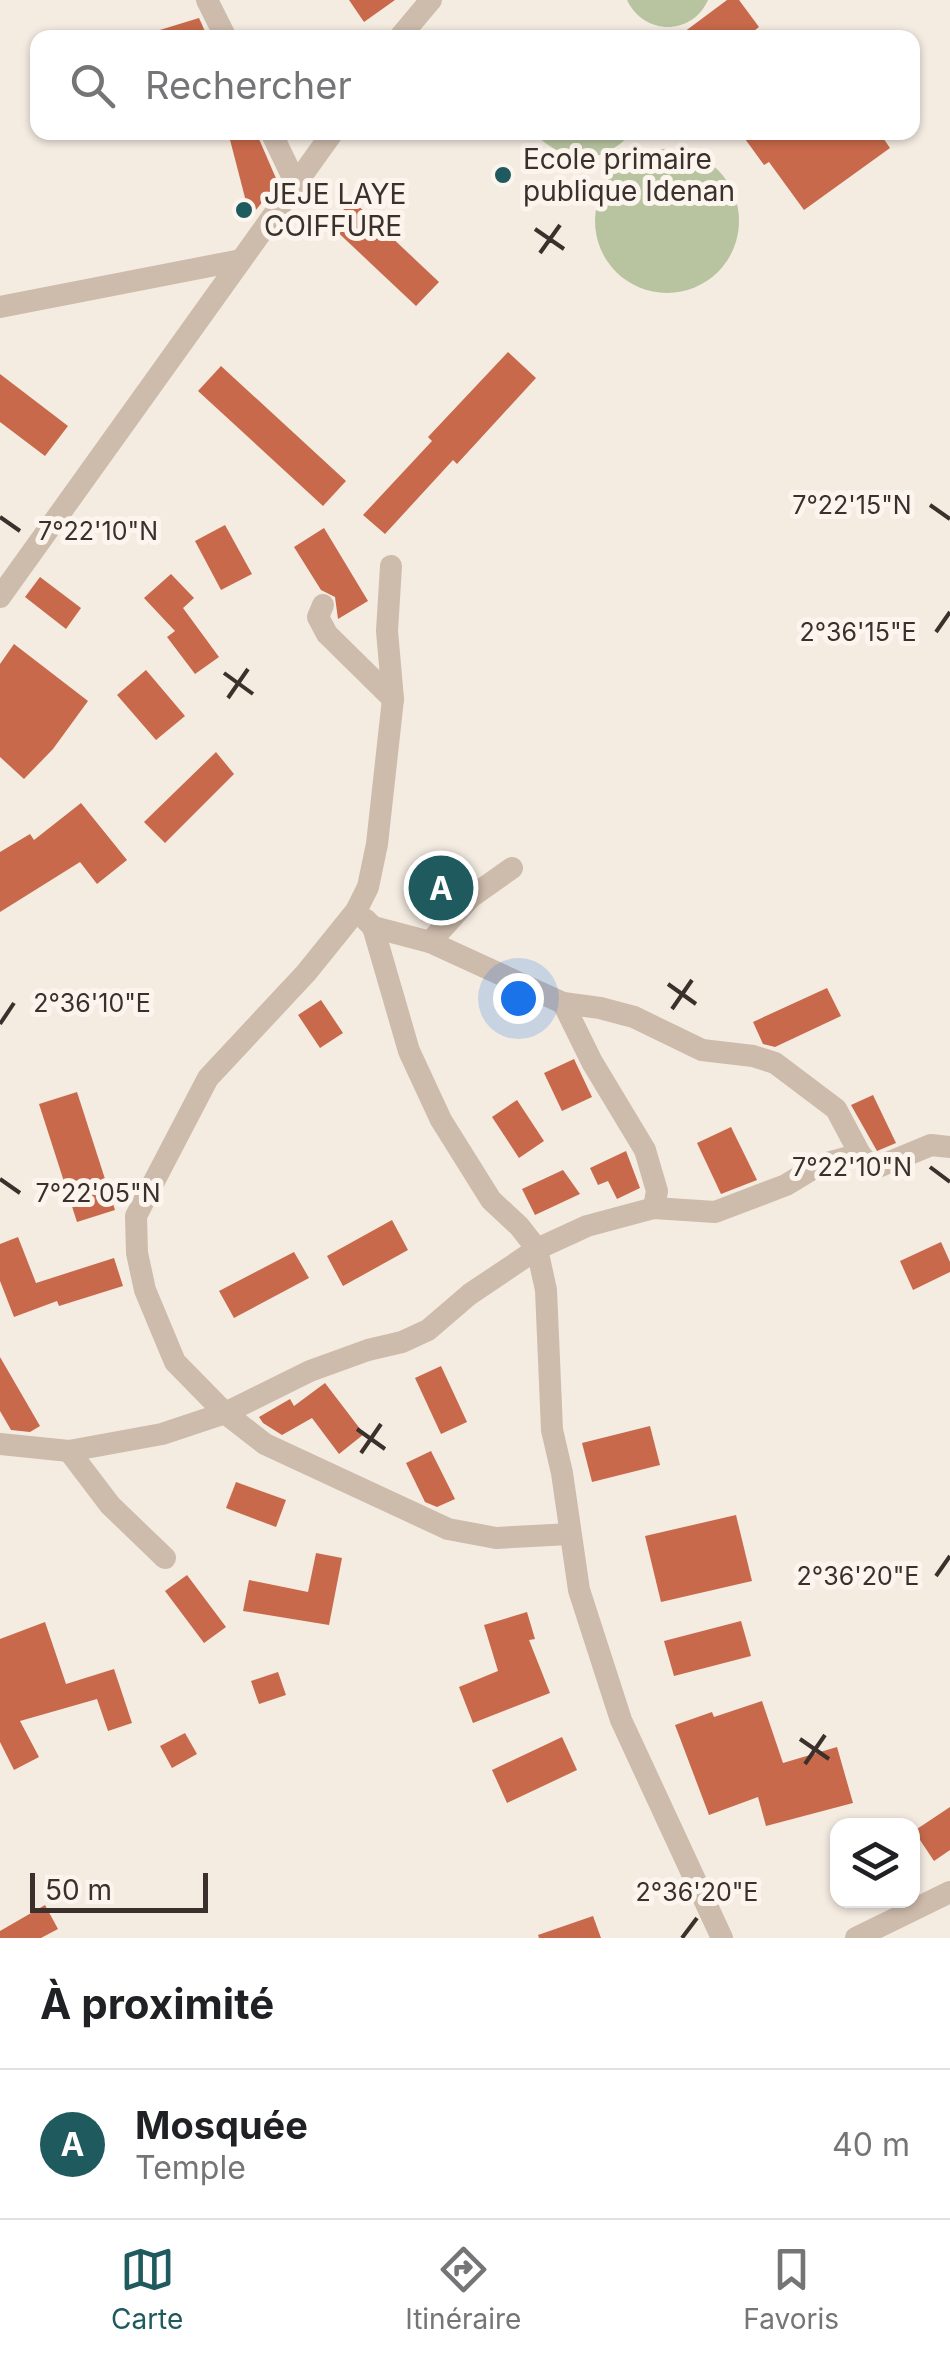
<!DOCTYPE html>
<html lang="fr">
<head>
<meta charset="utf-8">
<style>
	body { margin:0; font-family:Inter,sans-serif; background:#f6f6f6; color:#202124 }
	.controls { position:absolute; right:30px; bottom:30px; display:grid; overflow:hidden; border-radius:20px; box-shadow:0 2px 8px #0004 }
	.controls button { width:90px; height:90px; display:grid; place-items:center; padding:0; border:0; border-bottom:2px solid #e0e0e0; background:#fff; color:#202124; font:50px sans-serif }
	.scale { position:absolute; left:30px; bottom:25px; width:178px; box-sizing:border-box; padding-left:10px; border:5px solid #3b302b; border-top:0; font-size:28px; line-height:35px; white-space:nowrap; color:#3b302b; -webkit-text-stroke:8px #fbf5ee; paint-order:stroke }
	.you { position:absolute; left:518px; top:998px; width:35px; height:35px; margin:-25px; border:8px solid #fff; border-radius:50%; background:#1a73e8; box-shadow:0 0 0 15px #1a73e833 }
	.badge { display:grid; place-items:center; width:65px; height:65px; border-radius:50%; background:#1f5a5e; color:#fff; font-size:32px; font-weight:700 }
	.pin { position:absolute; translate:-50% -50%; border:5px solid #fff; box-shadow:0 2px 10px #0006 }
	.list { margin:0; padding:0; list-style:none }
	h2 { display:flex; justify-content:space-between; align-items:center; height:130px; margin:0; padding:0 40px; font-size:42px }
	h2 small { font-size:32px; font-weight:400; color:#757577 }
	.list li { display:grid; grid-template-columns:65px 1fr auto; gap:30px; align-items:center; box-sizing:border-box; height:150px; padding:0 40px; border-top:2px solid #e0e0e0 }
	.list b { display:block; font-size:38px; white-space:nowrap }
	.list p { margin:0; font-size:32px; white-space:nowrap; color:#757577 }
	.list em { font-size:32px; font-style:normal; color:#757577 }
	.icon { flex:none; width:55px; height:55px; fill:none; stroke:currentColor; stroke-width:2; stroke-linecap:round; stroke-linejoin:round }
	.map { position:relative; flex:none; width:950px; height:1938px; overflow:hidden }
	.search { position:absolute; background:#fff; box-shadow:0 2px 8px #0004; left:30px; right:30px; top:30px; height:110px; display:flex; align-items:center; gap:25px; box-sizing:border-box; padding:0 35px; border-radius:20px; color:#757577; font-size:38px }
	.sheet { height:280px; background:#fff }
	nav { display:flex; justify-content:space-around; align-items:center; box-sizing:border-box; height:140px; border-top:2px solid #e0e0e0; background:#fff; font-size:28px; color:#757577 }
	nav a { display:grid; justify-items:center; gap:5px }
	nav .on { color:#1f5a5e }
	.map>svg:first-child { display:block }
	.green { fill:#b8c4a0 }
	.building { fill:#c8694b }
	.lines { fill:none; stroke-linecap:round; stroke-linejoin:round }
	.street { stroke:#cdbbac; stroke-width:22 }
	.ticks { fill:none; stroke:#3b302b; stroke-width:4 }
	.poi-dot { fill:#1f5a5e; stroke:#fbf5ee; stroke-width:4 }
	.labels { text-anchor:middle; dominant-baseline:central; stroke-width:10; stroke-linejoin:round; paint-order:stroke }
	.poi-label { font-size:28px; fill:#3b302b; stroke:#fbf5ee; text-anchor:start }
	.ticks-label { font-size:25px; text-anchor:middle; fill:#3b302b; stroke:#fbf5ee; stroke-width:10; stroke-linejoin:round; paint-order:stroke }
</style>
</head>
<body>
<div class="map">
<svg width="950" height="1938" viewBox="0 0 950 1938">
	<rect width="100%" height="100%" fill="#f4ebe1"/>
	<g class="green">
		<path d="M627,0h81c-16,36 -64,36 -81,0z"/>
		<path d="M533,133h99c-32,34 -65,31 -99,0z"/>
		<circle cx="667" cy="221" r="72"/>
	</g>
	<g class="building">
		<polygon points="349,0 395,0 364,22"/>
		<polygon points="727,0 739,0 759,27 745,38 676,38"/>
		<polygon points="199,18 208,38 151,38 150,33"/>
		<polygon points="228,132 256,132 278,183 250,217"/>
		<polygon points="740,132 879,132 890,148 804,210 769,162 764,165"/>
		<polygon points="352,200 439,282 416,306 330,225"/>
		<polygon points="508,352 536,378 457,464 453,460 385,534 363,515 432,441 428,437"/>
		<polygon points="221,366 346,481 323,506 198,391"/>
		<polygon points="0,374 68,426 45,456 0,422"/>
		<polygon points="225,525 252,574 221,590 195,541"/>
		<polygon points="324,528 368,601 338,619 335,597 321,590 294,547"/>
		<polygon points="171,574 194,598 183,608 219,657 195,674 167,637 175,631 144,598"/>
		<polygon points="40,577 81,608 66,629 25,597"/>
		<polygon points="14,644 88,701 53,749 24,779 0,757 0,664"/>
		<polygon points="146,670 185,716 156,740 117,695"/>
		<polygon points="216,752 234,774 165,843 144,822"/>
		<polygon points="81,803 127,860 97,884 80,862 0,912 0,852 30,834 34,840"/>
		<polygon points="827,988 841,1016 775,1047 763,1044 753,1022"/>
		<polygon points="321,1000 343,1033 320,1048 298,1015"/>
		<polygon points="574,1059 592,1097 562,1111 544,1073"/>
		<polygon points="77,1092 115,1210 77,1222 39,1104"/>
		<polygon points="873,1095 896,1143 877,1151 851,1105"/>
		<polygon points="517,1100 544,1141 519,1158 492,1117"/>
		<polygon points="731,1127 757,1180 721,1194 697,1143"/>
		<polygon points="626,1151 640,1188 617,1199 608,1181 598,1185 590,1168"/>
		<polygon points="563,1170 580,1194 535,1215 522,1189"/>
		<polygon points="392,1220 408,1250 343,1286 327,1256"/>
		<polygon points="18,1237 36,1283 114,1258 123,1286 59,1306 57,1301 14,1317 0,1281 0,1244"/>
		<polygon points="941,1242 950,1262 950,1272 913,1290 900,1261"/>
		<polygon points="294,1252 309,1278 234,1318 219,1291"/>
		<polygon points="0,1357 40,1426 30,1432 11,1430 0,1411"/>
		<polygon points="441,1366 467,1422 441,1434 415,1378"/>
		<polygon points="325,1383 364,1434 339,1454 312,1418 282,1435 263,1423 259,1417 290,1399 294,1406"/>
		<polygon points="650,1426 660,1465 592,1482 582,1443"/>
		<polygon points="431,1451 455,1499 437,1507 425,1502 406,1463"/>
		<polygon points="236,1482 286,1500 276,1527 226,1508"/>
		<polygon points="736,1515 752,1581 661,1602 645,1536"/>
		<polygon points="316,1553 342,1558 329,1625 243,1611 249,1580 308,1592"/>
		<polygon points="187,1575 226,1627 204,1643 165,1591"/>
		<polygon points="527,1612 535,1639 529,1640 550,1693 473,1723 459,1687 498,1671 484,1625"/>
		<polygon points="741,1621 751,1656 674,1676 664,1641"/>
		<polygon points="45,1622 66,1684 114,1669 132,1723 108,1731 97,1699 20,1721 39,1757 14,1770 0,1742 0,1639"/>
		<polygon points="278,1672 286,1695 259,1704 251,1681"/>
		<polygon points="762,1701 783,1763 837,1747 853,1803 766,1826 758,1797 709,1815 675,1725 712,1712 714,1717"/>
		<polygon points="185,1733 197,1754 172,1768 160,1746"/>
		<polygon points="562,1737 577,1770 507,1803 492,1770"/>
		<polygon points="950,1807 950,1850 934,1861 914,1831"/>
		<polygon points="45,1905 58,1929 41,1938 0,1938 0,1931"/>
		<polygon points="593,1916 601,1938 539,1938 538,1935"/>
	</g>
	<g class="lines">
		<g class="street">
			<polyline points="207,0 226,38"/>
			<polyline points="399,38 431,0"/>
			<polyline points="271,132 296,184"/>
			<polyline points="0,307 241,260"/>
			<polyline points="391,566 387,631 393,699 377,844 368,887 356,911 306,973 208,1078 136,1216 137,1253 145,1290 175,1362 225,1413 265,1444 448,1529 496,1538 570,1534"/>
			<polyline points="0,597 333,132"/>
			<polyline points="323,605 318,617 327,634 393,699"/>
			<polyline points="366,920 373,927 430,942 471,897 512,868"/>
			<polyline points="373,927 409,1051 441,1120 491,1200 519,1226 537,1249 546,1290 552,1430 562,1473 579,1590 621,1720 722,1938"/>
			<polyline points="430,942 563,1003 600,1008 634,1017 702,1050 753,1056 775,1063 836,1109 860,1154 873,1169 931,1145 950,1147"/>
			<polyline points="563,1003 592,1062 645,1150 657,1191 654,1208"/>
			<polyline points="0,1444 69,1451 162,1434 225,1413 310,1371 368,1350 402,1342 428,1330 470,1294 537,1249 587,1226 654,1208 715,1212 786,1185 819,1165 860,1154"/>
			<polyline points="69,1451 110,1505 165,1558"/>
			<polyline points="856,1938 950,1892"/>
		</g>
	</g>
	<path class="ticks" d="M535,229l29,20M540,253l20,-28M930,505l20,14M0,517l20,14M936,632l14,-20M224,673l29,21M228,698l20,-29M668,984l28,20M672,1009l20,-29M0,1024l14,-21M930,1167l20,15M0,1179l20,14M357,1429l28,20M361,1453l20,-29M936,1576l14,-20M800,1739l29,20M805,1764l20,-29M682,1938l15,-20"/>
	<g class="poi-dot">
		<circle cx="503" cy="175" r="10"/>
		<circle cx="244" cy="210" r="10"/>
	</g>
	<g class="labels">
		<g class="poi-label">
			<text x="523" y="159">Ecole primaire<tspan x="523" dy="32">publique Idenan</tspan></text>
			<text x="264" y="194">JEJE LAYE<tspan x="264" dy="32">COIFFURE</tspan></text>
		</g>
	</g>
	<g class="ticks-label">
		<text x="852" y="514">7°22'15"N</text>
		<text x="98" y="540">7°22'10"N</text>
		<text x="858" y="641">2°36'15"E</text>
		<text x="92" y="1012">2°36'10"E</text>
		<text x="852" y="1176">7°22'10"N</text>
		<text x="98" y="1202">7°22'05"N</text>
		<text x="858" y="1585">2°36'20"E</text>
		<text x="697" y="1901">2°36'20"E</text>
	</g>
</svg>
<div class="controls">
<button><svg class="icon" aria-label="layers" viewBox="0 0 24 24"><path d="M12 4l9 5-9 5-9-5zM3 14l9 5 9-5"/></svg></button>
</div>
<div class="scale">50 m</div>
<div class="you"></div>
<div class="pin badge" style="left:441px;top:888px">A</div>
<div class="search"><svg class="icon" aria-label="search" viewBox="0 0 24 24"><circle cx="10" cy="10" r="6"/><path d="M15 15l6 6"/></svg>Rechercher</div>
</div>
<section class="sheet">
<h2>À proximité<small></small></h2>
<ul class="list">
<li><span class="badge">A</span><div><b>Mosquée</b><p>Temple</p></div><em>40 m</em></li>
</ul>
</section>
<nav>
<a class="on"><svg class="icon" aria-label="map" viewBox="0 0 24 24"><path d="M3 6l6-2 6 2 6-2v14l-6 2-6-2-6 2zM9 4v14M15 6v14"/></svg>Carte</a>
<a><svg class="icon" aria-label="directions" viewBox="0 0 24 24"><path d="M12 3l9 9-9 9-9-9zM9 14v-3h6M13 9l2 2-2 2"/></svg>Itinéraire</a>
<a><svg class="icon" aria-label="saved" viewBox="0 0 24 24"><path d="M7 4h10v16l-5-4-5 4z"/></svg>Favoris</a>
</nav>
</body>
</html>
